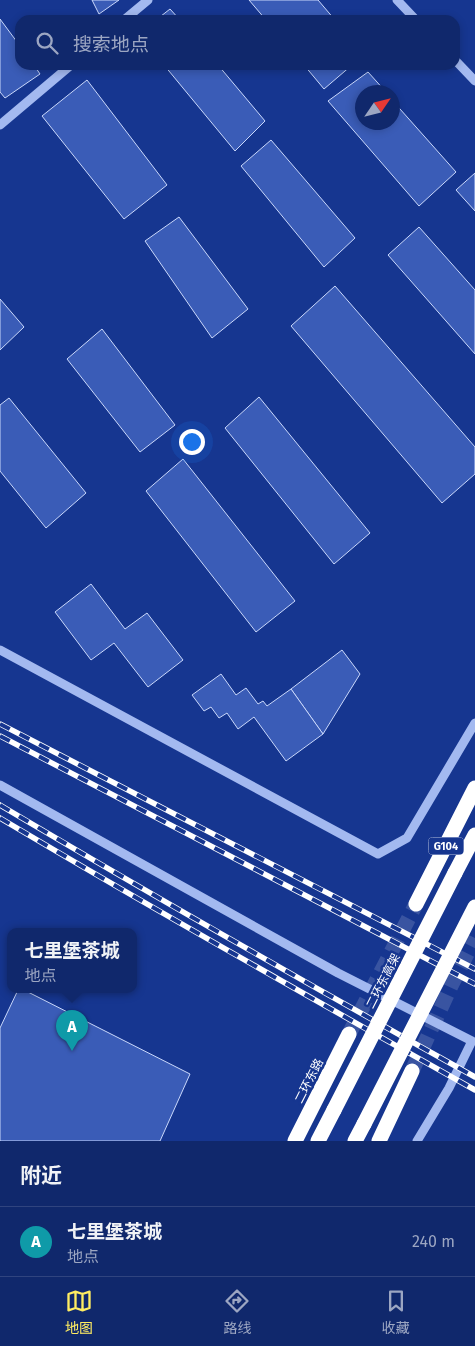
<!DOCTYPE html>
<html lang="zh">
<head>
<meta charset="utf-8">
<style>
	body { margin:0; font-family:"Fira Sans","Noto Sans SC",sans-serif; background:#193072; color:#f1f3f6 }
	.compass { position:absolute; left:355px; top:85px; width:45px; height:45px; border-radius:50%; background:#10286c; box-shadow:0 2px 8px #0003; rotate:55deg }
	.you { position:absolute; left:191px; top:441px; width:18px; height:18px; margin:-12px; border:4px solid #fff; border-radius:50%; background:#1a73e8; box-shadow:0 0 0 8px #1a73e833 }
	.badge { display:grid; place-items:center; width:32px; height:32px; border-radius:50%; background:#ffed62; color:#fff; font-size:16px; font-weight:700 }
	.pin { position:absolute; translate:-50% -41px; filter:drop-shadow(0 1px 2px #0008) }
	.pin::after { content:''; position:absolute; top:26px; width:18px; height:15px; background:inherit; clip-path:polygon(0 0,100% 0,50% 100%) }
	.popup { position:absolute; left:7px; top:928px; width:130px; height:65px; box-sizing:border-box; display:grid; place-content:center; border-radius:10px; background:#10286c; filter:drop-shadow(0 1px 4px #0005); font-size:16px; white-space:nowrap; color:#9ca6c2 }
	.popup b { font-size:19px; color:#f1f3f6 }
	.popup::after { content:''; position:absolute; left:50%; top:100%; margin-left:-10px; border:10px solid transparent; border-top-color:#10286c }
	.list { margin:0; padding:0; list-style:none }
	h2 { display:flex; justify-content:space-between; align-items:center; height:65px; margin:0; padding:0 20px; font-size:21px }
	h2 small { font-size:16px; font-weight:400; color:#9ca6c2 }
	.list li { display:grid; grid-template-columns:32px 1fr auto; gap:15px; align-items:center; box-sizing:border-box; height:70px; padding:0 20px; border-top:1px solid #30447f }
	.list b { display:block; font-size:19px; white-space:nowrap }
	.list p { margin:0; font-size:16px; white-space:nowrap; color:#9ca6c2 }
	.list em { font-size:16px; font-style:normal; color:#9ca6c2 }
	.icon { flex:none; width:28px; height:28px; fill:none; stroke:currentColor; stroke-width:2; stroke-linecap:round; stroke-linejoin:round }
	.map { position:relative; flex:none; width:475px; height:1141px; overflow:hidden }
	.search { position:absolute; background:#10286c; box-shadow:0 2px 8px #0003; left:15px; right:15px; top:15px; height:55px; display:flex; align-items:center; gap:12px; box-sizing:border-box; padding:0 18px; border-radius:15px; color:#9ca6c2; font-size:19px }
	.sheet { height:135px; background:#10286c }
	nav { display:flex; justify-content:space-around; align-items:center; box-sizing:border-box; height:70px; border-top:1px solid #30447f; background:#10286c; font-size:14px; color:#9ca6c2 }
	nav a { display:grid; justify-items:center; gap:2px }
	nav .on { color:#ffed62 }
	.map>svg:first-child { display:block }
	.building { fill:#3a5cb7; stroke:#cad8fb }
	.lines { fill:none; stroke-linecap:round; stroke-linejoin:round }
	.highway-tunnel { stroke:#3954a1; stroke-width:15; stroke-dasharray:15 8; stroke-linecap:butt }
	.minor { stroke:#a3b9f0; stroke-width:9 }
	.highway { stroke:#fff; stroke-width:15 }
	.rail-casing { stroke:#fff; stroke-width:5.5 }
	.rail { stroke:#163690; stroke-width:4; stroke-dasharray:11; stroke-linecap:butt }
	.highway-bridge { stroke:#fff; stroke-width:15 }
	.labels { text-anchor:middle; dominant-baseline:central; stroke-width:5; stroke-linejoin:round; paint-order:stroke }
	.shield { fill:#163690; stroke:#b9c3de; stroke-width:1 }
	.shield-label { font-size:11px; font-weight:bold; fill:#fff }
	.street-label { font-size:12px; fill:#fff; stroke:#163690 }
</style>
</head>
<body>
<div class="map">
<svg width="475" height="1141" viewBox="0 0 475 1141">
	<rect width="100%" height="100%" fill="#163690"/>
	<g class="building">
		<polygon points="92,0 119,0 99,14"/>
		<polygon points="249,0 318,0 335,20 266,20"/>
		<polygon points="170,9 180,20 156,20"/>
		<polygon points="0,19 20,46 20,65 34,65 40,74 5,98 0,92"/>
		<polygon points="164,65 218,65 265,121 235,151"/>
		<polygon points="304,65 352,65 324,89"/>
		<polygon points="368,72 386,92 362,92 362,122 392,122 392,100 456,172 419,206 328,101"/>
		<polygon points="87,80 167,185 124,219 42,116"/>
		<polygon points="271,140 355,238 324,267 241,166"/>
		<polygon points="475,173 475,211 456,190"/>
		<polygon points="179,217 248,309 212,338 145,241"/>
		<polygon points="419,227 475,290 475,354 388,255"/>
		<polygon points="335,286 475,447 475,474 442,503 291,326"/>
		<polygon points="0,299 24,327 0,350"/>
		<polygon points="102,329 175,425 140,452 67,359"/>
		<polygon points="259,397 370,533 334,564 225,428"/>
		<polygon points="9,398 86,493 46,528 0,471 0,405"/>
		<polygon points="183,459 295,601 256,632 146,491"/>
		<polygon points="91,584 125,629 147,613 183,660 148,687 114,643 91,660 55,612"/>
		<polygon points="342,650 360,674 323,734 291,689"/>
		<polygon points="221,674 236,695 246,688 258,704 263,701 267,706 291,689 323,734 286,761 254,717 238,729 227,713 219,718 211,707 204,711 192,695"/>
		<polygon points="18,990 24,990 190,1074 160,1141 0,1141 0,1028"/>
	</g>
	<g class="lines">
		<g class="highway-tunnel">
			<polyline points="349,1034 416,904"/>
			<polyline points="412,1071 451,986 475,938"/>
		</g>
		<g class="minor">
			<polyline points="397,0 416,20"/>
			<polyline points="124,20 148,0"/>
			<polyline points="455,60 475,81"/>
			<polyline points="0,125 71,65"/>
			<polyline points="0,650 378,854 407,838 475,723"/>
			<polyline points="0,785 338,973 472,1041 449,1088 417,1141"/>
		</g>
		<g class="highway">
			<polyline points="455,873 475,835"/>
			<polyline points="416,904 475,788"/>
			<polyline points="295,1141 349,1034"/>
			<polyline points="318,1141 334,1110"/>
			<polyline points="355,1141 364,1124"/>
			<polyline points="379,1141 412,1071"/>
		</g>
		<g class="rail-casing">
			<g id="rail">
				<polyline points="0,724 475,969"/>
				<polyline points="0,736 475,984"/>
				<path d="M0,805c157,93 315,183 475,272"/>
				<path d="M0,818c157,93 316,183 475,272"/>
			</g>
		</g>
		<use href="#rail" class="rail"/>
		<g class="highway-bridge">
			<polyline points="334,1110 455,873"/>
			<polyline points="364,1124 475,907"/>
		</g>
	</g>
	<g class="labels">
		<rect class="shield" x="428.5" y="837.5" width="35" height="17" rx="4"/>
		<g class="shield-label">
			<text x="446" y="846">G104</text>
		</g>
		<g class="street-label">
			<text transform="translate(383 981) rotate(-63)">二环东高架</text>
			<text transform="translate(309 1081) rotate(-63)">二环东路</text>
		</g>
	</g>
</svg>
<svg class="compass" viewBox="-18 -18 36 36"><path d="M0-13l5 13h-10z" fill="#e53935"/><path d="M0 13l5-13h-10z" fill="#9ca6c2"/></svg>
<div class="you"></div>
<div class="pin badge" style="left:72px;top:1051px;background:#0f9aa8">A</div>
<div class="popup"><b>七里堡茶城</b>地点</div>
<div class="search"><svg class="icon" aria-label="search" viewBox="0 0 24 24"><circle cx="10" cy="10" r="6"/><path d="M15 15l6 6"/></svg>搜索地点</div>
</div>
<section class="sheet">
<h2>附近<small></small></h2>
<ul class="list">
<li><span class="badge" style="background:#0f9aa8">A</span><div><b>七里堡茶城</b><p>地点</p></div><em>240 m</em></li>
</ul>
</section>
<nav>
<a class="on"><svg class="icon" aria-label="map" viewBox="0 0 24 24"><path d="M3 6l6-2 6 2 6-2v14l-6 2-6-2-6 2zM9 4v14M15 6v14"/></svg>地图</a>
<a><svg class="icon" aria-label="directions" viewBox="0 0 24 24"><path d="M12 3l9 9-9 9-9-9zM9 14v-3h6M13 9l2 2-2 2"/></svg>路线</a>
<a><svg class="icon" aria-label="saved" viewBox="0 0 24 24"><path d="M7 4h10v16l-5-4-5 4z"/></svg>收藏</a>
</nav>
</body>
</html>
